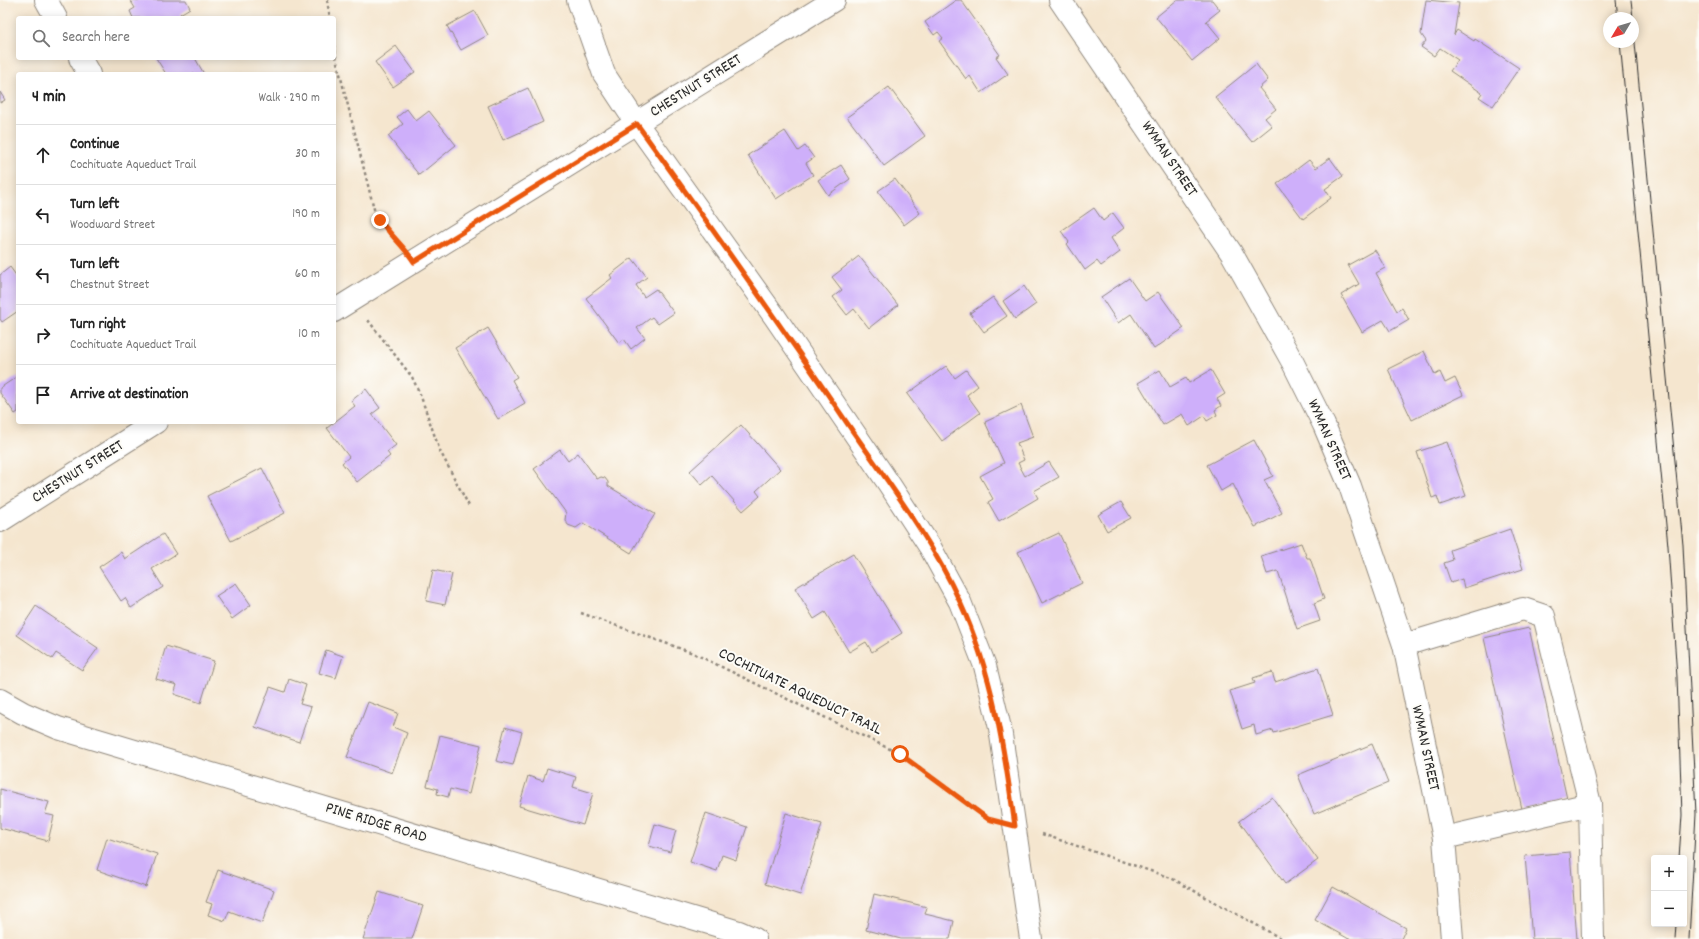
<!DOCTYPE html>
<html lang="en">
<head>
<meta charset="utf-8">
<style>
	body { margin:0; font-family:Dekko,sans-serif; background:#f6f6f6; color:#222 }
	.controls { position:absolute; right:12px; bottom:12px; display:grid; overflow:hidden; border-radius:4px; box-shadow:0 2px 10px #0003 }
	.controls button { width:36px; height:36px; display:grid; place-items:center; padding:0; border:0; border-bottom:1px solid #e0e0e0; background:#fff; color:#222; font:20px sans-serif }
	.compass { position:absolute; left:1603px; top:12px; width:36px; height:36px; border-radius:50%; background:#fff; box-shadow:0 2px 10px #0003; rotate:232deg }
	.stop { position:absolute; width:12px; height:12px; margin:-9px; border:3px solid #ea580c; border-radius:50%; background:#fff }
	.stop.end { background:#ea580c; border-color:#fff; box-shadow:0 1px 4px #0008 }
	.list { margin:0; padding:0; list-style:none }
	h2 { display:flex; justify-content:space-between; align-items:center; height:52px; margin:0; padding:0 16px; font-size:17px }
	h2 small { font-size:13px; font-weight:400; color:#767676 }
	.list li { display:grid; grid-template-columns:26px 1fr auto; gap:12px; align-items:center; box-sizing:border-box; height:60px; padding:0 16px; border-top:1px solid #e0e0e0 }
	.list b { display:block; font-size:15px; white-space:nowrap }
	.list p { margin:0; font-size:13px; white-space:nowrap; color:#767676 }
	.list em { font-size:13px; font-style:normal; color:#767676 }
	.icon { flex:none; width:22px; height:22px; fill:none; stroke:currentColor; stroke-width:2; stroke-linecap:round; stroke-linejoin:round }
	.map { position:relative; flex:none; width:1699px; height:939px; overflow:hidden }
	.search { position:absolute; background:#fff; box-shadow:0 2px 10px #0003; left:16px; top:16px; width:320px; height:44px; display:flex; align-items:center; gap:10px; box-sizing:border-box; padding:0 14px; border-radius:4px; color:#767676; font-size:15px }
	.panel { position:absolute; background:#fff; box-shadow:0 2px 10px #0003; left:16px; top:72px; width:320px; height:352px; border-radius:4px }
	.map>svg:first-child { display:block }
	.building { fill:#ceaffa }
	.lines { fill:none; stroke-linecap:round; stroke-linejoin:round }
	.minor-casing { stroke:#90887d; stroke-width:24 }
	.major-casing { stroke:#90887d; stroke-width:24 }
	.path { stroke:#90887d; stroke-width:2.5; stroke-dasharray:3 3; stroke-linecap:butt }
	.minor { stroke:#fff; stroke-width:22 }
	.major { stroke:#fff; stroke-width:22 }
	.tram { stroke:#2b2b2b; stroke-width:1 }
	.route { stroke:#ea580c; stroke-width:5 }
	.labels { text-anchor:middle; dominant-baseline:central; stroke-width:4; stroke-linejoin:round; paint-order:stroke }
	.street-label { font-size:16px; fill:#2b2b2b; stroke:#fdfcf7 }
</style>
</head>
<body>
<div class="map">
<svg width="1699" height="939" viewBox="0 0 1699 939">
	<rect width="100%" height="100%" fill="#fdfcf7"/>
	<filter id="ink" filterUnits="userSpaceOnUse"><feTurbulence type="fractalNoise" baseFrequency=".025" numOctaves="2"/><feDisplacementMap in="SourceGraphic" scale="8" xChannelSelector="R" yChannelSelector="G"/><feConvolveMatrix kernelMatrix="1 2 1 2 8 2 1 2 1" color-interpolation-filters="sRGB"/></filter>
	<filter id="wash" filterUnits="userSpaceOnUse"><feTurbulence type="fractalNoise" baseFrequency=".012" numOctaves="4" result="noise"/><feDisplacementMap in="SourceGraphic" scale="16" xChannelSelector="R" yChannelSelector="G"/><feGaussianBlur stdDeviation="0.9" result="paint"/><feColorMatrix in="noise" values="0 0 0 0 0 0 0 0 0 0 0 0 0 0 0 0 0 1.4 0 .05"/><feComposite in="paint" operator="in"/></filter>
	<g filter="url(#wash)">
		<rect width="100%" height="100%" fill="#f5e6cf"/>
		<g id="blocks">
			<g class="building">
				<polygon points="130,0 186,0 190,8 180,14 182,18 133,18 130,11 135,8"/>
				<polygon points="956,0 961,0 1000,55 996,57 1008,74 981,93 970,76 966,79 939,41 943,38 938,32 934,35 925,22"/>
				<polygon points="1177,0 1212,0 1220,10 1206,21 1220,38 1192,61 1156,17"/>
				<polygon points="1426,0 1459,3 1454,35 1457,30 1474,41 1475,39 1519,68 1493,106 1479,97 1482,93 1450,71 1458,60 1440,48 1434,56 1421,47 1426,41 1421,34"/>
				<polygon points="475,11 488,35 461,50 447,26"/>
				<polygon points="396,46 415,72 393,87 375,62"/>
				<polygon points="156,58 195,58 204,74 166,74"/>
				<polygon points="1256,64 1268,80 1259,88 1276,109 1265,118 1272,126 1252,142 1215,97"/>
				<polygon points="889,87 925,136 884,166 847,117"/>
				<polygon points="528,88 543,122 503,140 488,106"/>
				<polygon points="0,92 5,100 0,103"/>
				<polygon points="407,109 416,121 429,111 456,145 419,175 388,136 403,124 397,117"/>
				<polygon points="785,131 798,151 805,146 814,158 806,163 813,175 776,199 748,155"/>
				<polygon points="1330,158 1343,176 1325,189 1331,198 1303,219 1277,184 1309,160 1316,168"/>
				<polygon points="841,165 850,179 828,195 818,180"/>
				<polygon points="895,179 920,213 904,225 878,191"/>
				<polygon points="1094,208 1103,221 1113,213 1124,228 1111,238 1120,252 1101,266 1097,261 1085,270 1067,244 1069,242 1061,231"/>
				<polygon points="1375,250 1385,268 1376,273 1397,311 1402,308 1409,320 1390,331 1383,320 1362,332 1341,295 1359,284 1348,265"/>
				<polygon points="859,256 898,305 869,328 854,309 847,315 833,297 842,290 832,277"/>
				<polygon points="632,258 647,277 636,285 644,297 656,289 674,313 658,324 652,317 637,328 645,338 631,349 624,339 619,343 586,298 612,278 610,275"/>
				<polygon points="10,267 18,278 18,311 2,322 0,319 0,275"/>
				<polygon points="1129,278 1145,301 1158,292 1184,328 1154,349 1131,314 1118,323 1101,297"/>
				<polygon points="1024,286 1036,304 1015,319 1003,301"/>
				<polygon points="993,297 1007,316 984,332 970,313"/>
				<polygon points="488,328 517,377 512,380 525,403 498,419 455,348"/>
				<polygon points="1424,351 1435,375 1440,372 1445,383 1455,378 1463,395 1412,420 1388,369"/>
				<polygon points="946,366 955,378 966,370 978,386 967,395 980,413 942,441 907,394"/>
				<polygon points="1160,370 1170,387 1186,378 1189,383 1211,370 1225,394 1217,399 1221,406 1215,410 1217,415 1207,421 1204,416 1189,426 1182,414 1163,425 1138,383"/>
				<polygon points="18,376 18,412 15,414 0,393 0,388"/>
				<polygon points="366,389 380,408 372,414 396,445 387,452 390,456 357,482 342,463 349,457 327,428 355,406 351,401"/>
				<polygon points="1021,405 1033,437 1017,443 1024,460 1018,463 1025,476 1049,462 1059,477 1034,491 1038,498 999,521 988,502 993,499 980,476 1004,463 985,422"/>
				<polygon points="741,425 780,469 756,491 760,496 743,511 712,476 702,485 690,471"/>
				<polygon points="1254,440 1273,476 1264,480 1282,513 1255,527 1233,484 1221,491 1207,465"/>
				<polygon points="1447,442 1466,496 1440,505 1437,496 1432,498 1417,452"/>
				<polygon points="560,450 568,461 578,453 597,479 601,477 605,478 608,482 608,486 655,514 631,553 583,523 576,528 568,525 565,520 566,513 534,469"/>
				<polygon points="262,468 285,513 231,541 207,496"/>
				<polygon points="1121,502 1131,518 1107,531 1098,515"/>
				<polygon points="1510,529 1523,569 1464,588 1462,579 1451,583 1444,563 1453,560 1450,550"/>
				<polygon points="1059,533 1082,583 1042,603 1018,552"/>
				<polygon points="163,534 176,554 152,569 163,587 131,608 125,598 121,601 99,567 121,552 125,559"/>
				<polygon points="1301,543 1307,558 1310,558 1324,599 1314,603 1320,621 1297,629 1278,571 1267,574 1261,556"/>
				<polygon points="853,554 902,633 872,652 866,642 849,652 825,612 814,619 795,588"/>
				<polygon points="433,570 452,574 445,605 426,601"/>
				<polygon points="236,583 251,605 232,619 216,596"/>
				<polygon points="36,606 98,648 82,670 56,653 52,659 17,635"/>
				<polygon points="1529,628 1567,799 1522,809 1484,638"/>
				<polygon points="166,646 214,661 201,703 174,694 177,685 156,679"/>
				<polygon points="326,650 343,656 336,678 319,673"/>
				<polygon points="1318,668 1333,715 1274,733 1273,730 1256,735 1254,725 1242,729 1230,691 1255,683 1253,678 1272,672 1275,682"/>
				<polygon points="289,679 306,685 300,704 311,707 299,742 255,727 270,687 285,692"/>
				<polygon points="368,702 398,713 393,727 407,733 392,773 347,757"/>
				<polygon points="505,727 522,732 513,765 496,761"/>
				<polygon points="440,735 481,745 469,794 450,789 448,797 437,794 438,789 427,786"/>
				<polygon points="1372,744 1388,783 1314,814 1298,775"/>
				<polygon points="547,768 576,777 573,787 593,793 583,825 519,806 528,776 543,781"/>
				<polygon points="0,789 49,802 45,814 54,816 48,841 0,828"/>
				<polygon points="1272,797 1318,860 1285,884 1239,821"/>
				<polygon points="706,813 747,827 736,860 722,855 717,871 690,862"/>
				<polygon points="786,813 822,824 800,895 765,884"/>
				<polygon points="655,824 676,830 670,852 649,846"/>
				<polygon points="107,838 157,854 146,887 97,870"/>
				<polygon points="1570,852 1577,939 1532,939 1525,856"/>
				<polygon points="218,870 274,890 262,923 229,911 225,921 208,915 212,904 206,902"/>
				<polygon points="1333,887 1406,928 1401,939 1349,939 1315,920"/>
				<polygon points="379,892 423,906 412,939 363,939"/>
				<polygon points="874,894 927,907 925,914 954,921 950,939 901,939 866,930"/>
			</g>
		</g>
	</g>
	<g filter="url(#ink)">
		<use href="#blocks" fill-opacity="0" stroke="#90887d" stroke-width="1"/>
		<g class="lines">
			<g class="minor-casing">
				<g id="minor">
					<polyline points="46,0 56,18"/>
					<polyline points="578,0 604,74 637,124 775,317 889,484 930,547 960,602 985,666 1000,728 1031,939"/>
					<polyline points="1060,0 1232,254 1292,361 1324,425 1350,486 1404,645 1444,838 1452,939"/>
					<polyline points="80,58 89,74"/>
					<polyline points="1404,645 1523,609 1544,616 1590,804"/>
					<polyline points="0,700 23,713 58,728 739,932 755,939"/>
					<polyline points="1444,838 1590,804 1593,939"/>
				</g>
			</g>
			<g class="major-casing">
				<g id="major">
					<polyline points="334,311 834,0"/>
					<polyline points="0,521 156,422"/>
				</g>
			</g>
			<g class="path">
				<polyline points="327,0 330,18"/>
				<polyline points="334,44 337,62 374,209 386,230 397,241"/>
				<polyline points="368,320 412,377 420,394 440,451 469,506"/>
				<polyline points="581,613 693,653 900,754 987,818"/>
				<polyline points="1042,834 1171,878 1282,939"/>
			</g>
			<use href="#minor" class="minor"/>
			<use href="#major" class="major"/>
			<g class="tram">
				<polyline points="1616,0 1618,18"/>
				<polyline points="1631,0 1633,18"/>
				<polyline points="1633,22 1683,545 1696,814 1689,939"/>
				<polyline points="1620,42 1668,546 1677,677 1682,815 1679,858"/>
				<polyline points="1675,939 1676,924"/>
			</g>
		</g>
	</g>
	<g class="lines" filter="url(#ink)">
		<path class="route" d="M380,220c10,15 24,26 34,42l223,-138c71,99 142,198 210,299 40,58 84,115 113,179 33,72 44,146 55,224l-27,-7 -88,-65"/>
	</g>
	<g class="labels">
		<g class="street-label">
			<text transform="translate(696 86) rotate(-32)">CHESTNUT STREET</text>
			<text transform="translate(1169 159) rotate(56)">WYMAN STREET</text>
			<text transform="translate(1329 440) rotate(66)">WYMAN STREET</text>
			<text transform="translate(78 472) rotate(-32)">CHESTNUT STREET</text>
			<text transform="translate(800 692) rotate(26)">COCHITUATE AQUEDUCT TRAIL</text>
			<text transform="translate(1425 748) rotate(78)">WYMAN STREET</text>
			<text transform="translate(376 823) rotate(17)">PINE RIDGE ROAD</text>
		</g>
	</g>
</svg>
<div class="controls">
<button>+</button>
<button>−</button>
</div>
<svg class="compass" viewBox="-18 -18 36 36"><path d="M0-13l5 13h-10z" fill="#e53935"/><path d="M0 13l5-13h-10z" fill="#767676"/></svg>
<div class="stop" style="left:900px;top:754px"></div>
<div class="stop end" style="left:380px;top:220px"></div>
<div class="search"><svg class="icon" aria-label="search" viewBox="0 0 24 24"><circle cx="10" cy="10" r="6"/><path d="M15 15l6 6"/></svg>Search here</div>
<section class="panel">
<h2>4 min<small>Walk · 290 m</small></h2>
<ul class="list">
<li><svg class="icon" aria-label="ahead" viewBox="0 0 24 24"><path d="M12 20V5M6 11l6-6 6 6"/></svg><div><b>Continue</b><p>Cochituate Aqueduct Trail</p></div><em>30 m</em></li>
<li><svg class="icon" aria-label="left" viewBox="0 0 24 24"><path d="M17 20v-9H6M10 6l-5 5 5 5"/></svg><div><b>Turn left</b><p>Woodward Street</p></div><em>190 m</em></li>
<li><svg class="icon" aria-label="left" viewBox="0 0 24 24"><path d="M17 20v-9H6M10 6l-5 5 5 5"/></svg><div><b>Turn left</b><p>Chestnut Street</p></div><em>60 m</em></li>
<li><svg class="icon" aria-label="right" viewBox="0 0 24 24"><path d="M7 20v-9h11M14 6l5 5-5 5"/></svg><div><b>Turn right</b><p>Cochituate Aqueduct Trail</p></div><em>10 m</em></li>
<li><svg class="icon" aria-label="arrive" viewBox="0 0 24 24"><path d="M6 21V4h12l-3 4 3 4H6"/></svg><div><b>Arrive at destination</b></div></li>
</ul>
</section>
</div>
</body>
</html>
